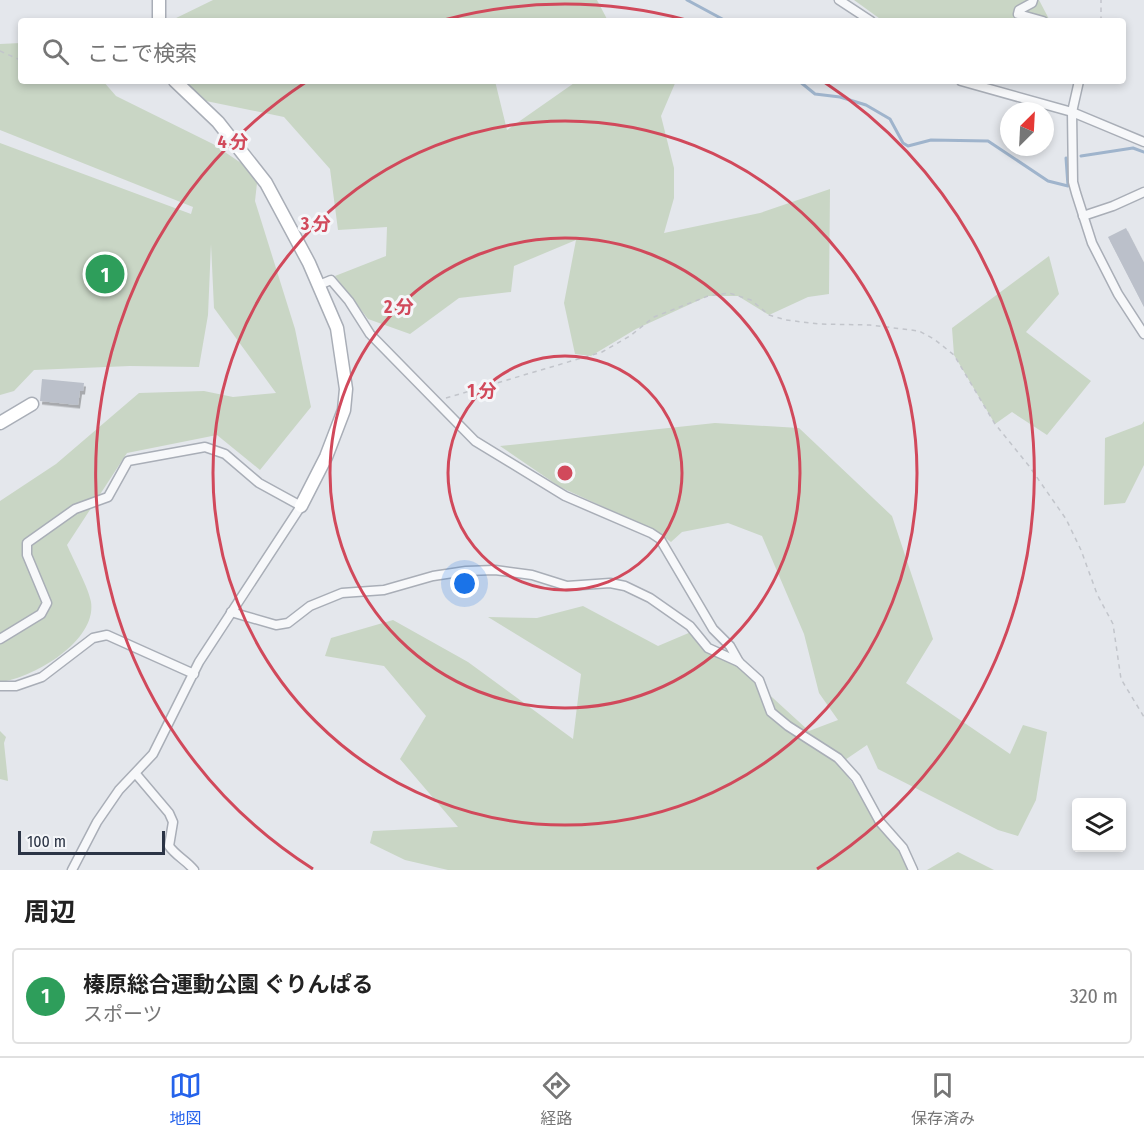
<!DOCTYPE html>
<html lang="ja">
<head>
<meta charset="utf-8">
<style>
	body { margin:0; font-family:"Fira Sans Condensed","Noto Sans JP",sans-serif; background:#f6f6f6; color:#222 }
	.controls { position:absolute; right:18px; bottom:18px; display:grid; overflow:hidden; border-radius:6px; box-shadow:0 3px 9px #0003 }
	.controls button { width:54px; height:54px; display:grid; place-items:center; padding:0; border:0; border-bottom:2px solid #e0e0e0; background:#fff; color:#222; font:30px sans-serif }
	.compass { position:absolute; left:1000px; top:102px; width:54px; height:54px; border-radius:50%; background:#fff; box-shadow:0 3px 9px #0003; rotate:24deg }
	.scale { position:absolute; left:18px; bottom:15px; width:147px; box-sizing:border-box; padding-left:6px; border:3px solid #2b3445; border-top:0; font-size:16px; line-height:21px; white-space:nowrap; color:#2b3445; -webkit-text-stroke:4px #f4f6f9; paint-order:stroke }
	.you { position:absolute; left:465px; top:584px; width:21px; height:21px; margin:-15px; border:4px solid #fff; border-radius:50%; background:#1a73e8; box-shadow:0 0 0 9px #1a73e833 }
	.badge { display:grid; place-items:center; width:39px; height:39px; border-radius:50%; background:#2563eb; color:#fff; font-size:20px; font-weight:700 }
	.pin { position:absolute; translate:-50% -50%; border:3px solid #fff; box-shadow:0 2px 6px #0006 }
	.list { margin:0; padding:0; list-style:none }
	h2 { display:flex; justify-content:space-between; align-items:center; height:78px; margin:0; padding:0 24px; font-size:26px }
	h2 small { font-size:20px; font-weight:400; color:#767676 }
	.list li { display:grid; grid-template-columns:39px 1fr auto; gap:18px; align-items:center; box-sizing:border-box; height:96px; margin:0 12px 12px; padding:0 12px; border:2px solid #e0e0e0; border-radius:6px }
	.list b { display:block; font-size:22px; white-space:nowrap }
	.list p { margin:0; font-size:20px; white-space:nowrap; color:#767676 }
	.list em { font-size:20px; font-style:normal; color:#767676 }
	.icon { flex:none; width:33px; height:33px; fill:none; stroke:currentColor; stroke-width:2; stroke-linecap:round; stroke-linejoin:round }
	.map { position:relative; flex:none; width:1144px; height:870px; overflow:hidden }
	.search { position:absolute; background:#fff; box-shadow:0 3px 9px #0003; left:18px; right:18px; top:18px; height:66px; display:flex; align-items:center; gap:15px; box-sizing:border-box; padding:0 21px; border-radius:6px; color:#767676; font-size:22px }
	.sheet { height:186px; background:#fff }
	nav { display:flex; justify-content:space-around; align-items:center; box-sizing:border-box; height:84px; border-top:2px solid #e0e0e0; background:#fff; font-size:16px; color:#767676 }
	nav a { display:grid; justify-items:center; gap:3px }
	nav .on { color:#2563eb }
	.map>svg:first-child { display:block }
	.green { fill:#c9d6c5 }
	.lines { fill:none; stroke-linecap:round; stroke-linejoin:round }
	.stream { stroke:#9fb4cc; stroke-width:3 }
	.building { fill:#bbc0ca; filter:url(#shadow) }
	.street-casing { stroke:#a9aeb7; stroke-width:11 }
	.secondary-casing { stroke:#a9aeb7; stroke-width:15 }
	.path { stroke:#c2c5cb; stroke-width:1.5; stroke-dasharray:4.5 4.5; stroke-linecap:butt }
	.street { stroke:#f7f8fa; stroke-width:8 }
	.secondary { stroke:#fff; stroke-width:12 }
	.ring { fill:none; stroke:#d1495b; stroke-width:3 }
	.centre { fill:#d1495b; stroke:#f4f6f9; stroke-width:3 }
	.ring-label { font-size:18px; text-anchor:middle; font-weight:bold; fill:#d1495b; stroke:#f4f6f9; stroke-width:6; stroke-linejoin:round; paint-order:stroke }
</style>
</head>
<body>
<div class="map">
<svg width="1144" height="870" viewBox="0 0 1144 870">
	<defs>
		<filter id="shadow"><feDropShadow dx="2" dy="3.5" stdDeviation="0" flood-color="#0004"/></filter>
	</defs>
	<rect width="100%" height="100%" fill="#e4e7ec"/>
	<g class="green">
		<polygon points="213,0 597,0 608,21 170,21"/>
		<polygon points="854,0 1039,0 1050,21 883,21"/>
		<path d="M21,43v38h82l13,15 97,48 31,21 13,18 -2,18 40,128 16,78 -51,63 -43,-35 -90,18 -60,92c6,14 22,44 24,57 6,39 -58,76 -91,80v-181l56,-37 83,-71 65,-2 29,6 43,-4 -62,-85 -3,-64 -3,71 -9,52 -69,-1 -96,4 -20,21 -14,4v-252l191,71 2,-7 -193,-77v-86z"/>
		<polygon points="185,81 495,81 507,130 577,81 676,81 661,116 674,168 674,198 664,233 760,213 830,189 829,294 808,297 769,315 738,296 708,296 636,329 591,356 575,354 564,303 576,240 514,266 511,292 459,298 410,334 368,319 335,276 386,256 387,227 338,230 330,169 284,117 201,100"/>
		<polygon points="1049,256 1059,294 1026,332 1091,381 1047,435 1012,412 995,424 954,355 952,328"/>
		<polygon points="1144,421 1144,465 1125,503 1104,505 1105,438 1142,424"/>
		<polygon points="715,423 799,428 892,516 933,639 906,683 1010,754 1023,725 1047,732 1036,800 1018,836 998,830 878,769 867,745 839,764 912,870 448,870 405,860 370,843 373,831 458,827 400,759 426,716 384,666 325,656 331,638 393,620 468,662 573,739 581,674 488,617 537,618 583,606 658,646 691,632 706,651 738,666 809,731 838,720 819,693 804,634 762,536 728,523 682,532 671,542 656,531 560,487 500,446"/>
		<polygon points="0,731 6,737 4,743 8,781 0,779"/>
		<polygon points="958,852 994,870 927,870"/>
	</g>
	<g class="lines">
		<g class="stream">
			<polyline points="687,0 726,21"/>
			<polyline points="799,81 815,94 840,97 866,105 890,119 903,143 908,146 931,140 988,141 1048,181 1068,186 1066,158"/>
			<polyline points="1081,156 1133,148 1144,152"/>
		</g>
	</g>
	<g class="building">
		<polygon points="1126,228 1144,263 1144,307 1108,237"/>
		<polygon points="42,379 84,383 83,391 80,391 78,405 40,401"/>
	</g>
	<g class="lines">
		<g class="street-casing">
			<g id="street">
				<polyline points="839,0 871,21"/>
				<polyline points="1033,0 1032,3 1019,10 1018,14 1043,21"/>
				<polyline points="961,81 1072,112 1144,142"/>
				<polyline points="1079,81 1072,112 1073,182 1076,193 1092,243 1118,294 1144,334"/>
				<polyline points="1083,216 1113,206 1144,192"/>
				<polyline points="319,285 331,280 349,301 370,334 475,441 565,496 651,533 660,539 713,629 730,646 739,662 759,680 771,712 788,726 838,758 856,778 880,822 903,848 913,870"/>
				<polyline points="231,612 276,625 288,623 310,606 342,593 384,590 433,576 466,571 495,570 532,575 567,586 610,583 625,586 650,598 690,626 708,648 739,662"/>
				<polyline points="0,639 41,614 47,603 27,555 27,543 75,509 108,497 128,461 205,447 225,454 259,483 301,506 199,662 153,754 119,790 97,822 72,870"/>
				<polyline points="0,686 16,686 42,677 93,638 107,635 194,674"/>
				<path d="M136,774l33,39 4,9 -4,24c7,10 17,14 25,24"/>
			</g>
		</g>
		<g class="secondary-casing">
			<g id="secondary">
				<polyline points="159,21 159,0"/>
				<polyline points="175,81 218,122 266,183 309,263 337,328 346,389 344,410 326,457 301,506"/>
				<polyline points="0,423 32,404"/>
			</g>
		</g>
		<g class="path">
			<polyline points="1101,21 1101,0"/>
			<polyline points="0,51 18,59"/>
			<polyline points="446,398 602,352 630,336 654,317 708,296 729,293 751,300 769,315 786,320 819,324 870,325 919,331 934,339 954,355 995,424 1029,466 1066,519 1081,550 1097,594 1113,624 1121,679 1144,717"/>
		</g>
		<use href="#street" class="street"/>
		<use href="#secondary" class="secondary"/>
	</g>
	<g class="ring">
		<circle cx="565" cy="473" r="117"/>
		<circle cx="565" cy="473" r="235"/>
		<circle cx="565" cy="473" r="352"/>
		<path d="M313 869A469 469 0 0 1 306 82M444 20A469 469 0 0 1 686 20M824 82A469 469 0 0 1 817 869"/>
	</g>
	<circle cx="565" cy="473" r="9" class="centre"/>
	<g class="ring-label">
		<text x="233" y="148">4 分</text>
		<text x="316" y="230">3 分</text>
		<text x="399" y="313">2 分</text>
		<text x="482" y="397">1 分</text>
	</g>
</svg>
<div class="controls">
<button><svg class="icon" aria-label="layers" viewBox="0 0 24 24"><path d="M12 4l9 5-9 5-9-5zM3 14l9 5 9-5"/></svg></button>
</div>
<svg class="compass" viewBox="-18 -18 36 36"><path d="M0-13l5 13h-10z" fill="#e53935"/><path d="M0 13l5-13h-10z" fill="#767676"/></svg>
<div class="scale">100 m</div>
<div class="you"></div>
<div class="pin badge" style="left:105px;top:274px;background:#2e9e5b">1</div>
<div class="search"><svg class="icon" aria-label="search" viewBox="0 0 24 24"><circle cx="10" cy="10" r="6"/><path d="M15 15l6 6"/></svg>ここで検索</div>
</div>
<section class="sheet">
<h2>周辺<small></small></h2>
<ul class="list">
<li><span class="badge" style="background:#2e9e5b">1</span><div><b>榛原総合運動公園 ぐりんぱる</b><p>スポーツ</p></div><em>320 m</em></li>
</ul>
</section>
<nav>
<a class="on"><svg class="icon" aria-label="map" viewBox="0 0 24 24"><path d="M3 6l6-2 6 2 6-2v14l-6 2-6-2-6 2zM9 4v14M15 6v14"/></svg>地図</a>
<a><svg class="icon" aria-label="directions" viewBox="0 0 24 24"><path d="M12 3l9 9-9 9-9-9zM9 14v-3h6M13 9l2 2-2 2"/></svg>経路</a>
<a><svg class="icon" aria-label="saved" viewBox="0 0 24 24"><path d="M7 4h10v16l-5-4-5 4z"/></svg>保存済み</a>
</nav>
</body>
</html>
